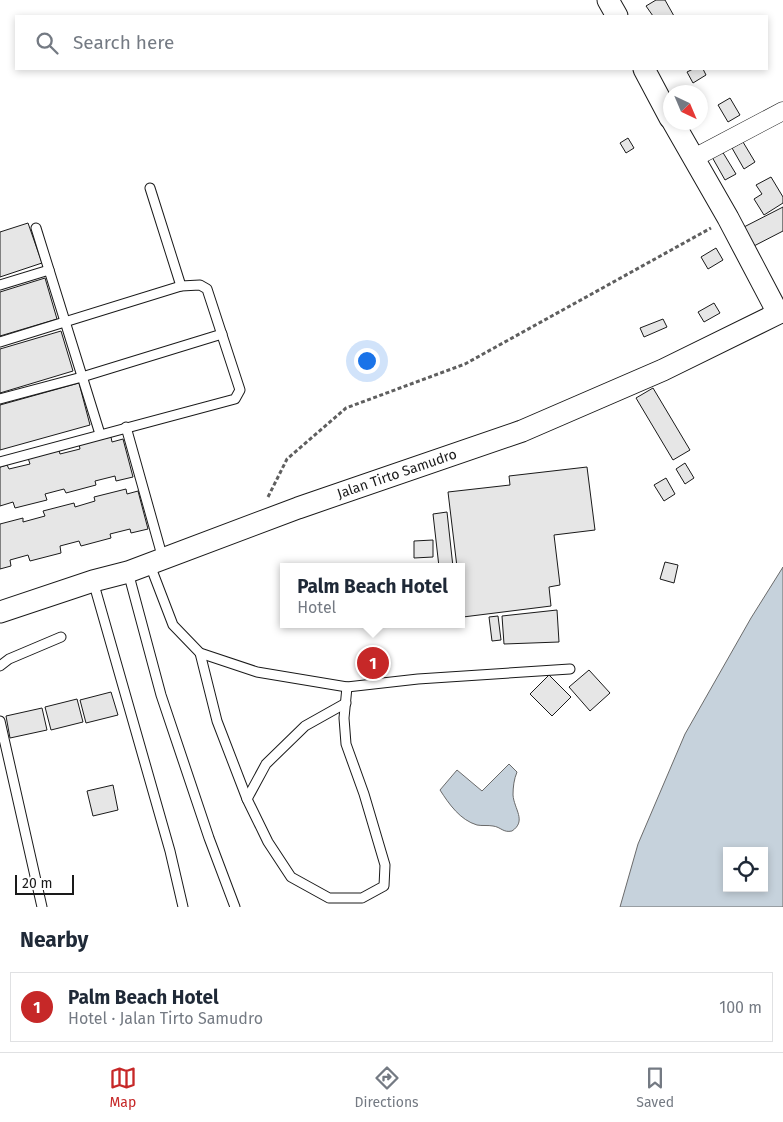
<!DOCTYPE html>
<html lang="en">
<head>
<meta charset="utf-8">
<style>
	body { margin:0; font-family:"Fira Sans",sans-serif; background:#f6f6f7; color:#1f2937 }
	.controls { position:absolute; right:15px; bottom:15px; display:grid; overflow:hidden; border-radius:0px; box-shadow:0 2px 8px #0003 }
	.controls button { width:45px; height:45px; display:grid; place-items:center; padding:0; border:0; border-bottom:1px solid #e0e1e3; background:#fff; color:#1f2937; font:25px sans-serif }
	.compass { position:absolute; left:663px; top:85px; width:45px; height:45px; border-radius:50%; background:#fff; box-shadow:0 2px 8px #0003; rotate:136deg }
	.scale { position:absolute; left:15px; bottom:12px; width:59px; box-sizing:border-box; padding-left:5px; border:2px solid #1a1a1a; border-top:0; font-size:14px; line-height:18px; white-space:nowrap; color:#1a1a1a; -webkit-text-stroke:4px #fff; paint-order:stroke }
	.you { position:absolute; left:366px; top:360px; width:18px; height:18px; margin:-12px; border:4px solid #fff; border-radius:50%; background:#1a73e8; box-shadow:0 0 0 8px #1a73e833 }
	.badge { display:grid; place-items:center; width:32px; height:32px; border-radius:50%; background:#c62828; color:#fff; font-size:16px; font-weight:700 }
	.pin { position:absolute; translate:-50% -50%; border:2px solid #fff; box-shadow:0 1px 5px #0006 }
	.popup { position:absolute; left:280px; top:563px; width:185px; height:65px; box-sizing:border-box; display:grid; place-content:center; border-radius:0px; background:#fff; filter:drop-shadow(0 1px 4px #0005); font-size:16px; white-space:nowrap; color:#747a83 }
	.popup b { font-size:19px; color:#1f2937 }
	.popup::after { content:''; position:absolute; left:50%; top:100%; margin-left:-10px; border:10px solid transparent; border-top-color:#fff }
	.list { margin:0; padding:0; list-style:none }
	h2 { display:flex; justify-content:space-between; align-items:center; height:65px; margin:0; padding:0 20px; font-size:21px }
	h2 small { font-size:16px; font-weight:400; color:#747a83 }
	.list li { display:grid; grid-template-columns:32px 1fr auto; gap:15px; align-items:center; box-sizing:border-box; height:70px; margin:0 10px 10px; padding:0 10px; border:1px solid #e0e1e3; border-radius:0px }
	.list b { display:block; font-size:19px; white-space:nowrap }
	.list p { margin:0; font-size:16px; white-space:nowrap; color:#747a83 }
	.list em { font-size:16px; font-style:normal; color:#747a83 }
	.icon { flex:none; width:28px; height:28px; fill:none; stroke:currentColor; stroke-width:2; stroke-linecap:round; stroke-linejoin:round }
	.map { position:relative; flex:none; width:783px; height:907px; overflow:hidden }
	.search { position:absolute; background:#fff; box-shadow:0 2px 8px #0003; left:15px; right:15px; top:15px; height:55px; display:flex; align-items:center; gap:12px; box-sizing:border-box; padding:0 18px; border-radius:0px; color:#747a83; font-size:19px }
	.sheet { height:145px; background:#fff }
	nav { display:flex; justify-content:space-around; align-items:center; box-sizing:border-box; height:70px; border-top:1px solid #e0e1e3; background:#fff; font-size:14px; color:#747a83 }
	nav a { display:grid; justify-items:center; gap:2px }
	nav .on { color:#c62828 }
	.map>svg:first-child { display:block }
	.water { fill:#c6d2dc; stroke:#6a6a6a; fill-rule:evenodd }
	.building { fill:#e6e6e6; stroke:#1a1a1a }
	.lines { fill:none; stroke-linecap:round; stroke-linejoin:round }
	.service-casing { stroke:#1a1a1a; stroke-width:11 }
	.minor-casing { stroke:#1a1a1a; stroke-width:19 }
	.tertiary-casing { stroke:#1a1a1a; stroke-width:23 }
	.path { stroke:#5f5f5f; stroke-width:3; stroke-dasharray:4 2.5; stroke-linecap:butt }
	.service { stroke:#fff; stroke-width:9 }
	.minor { stroke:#fff; stroke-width:18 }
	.tertiary { stroke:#fff; stroke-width:21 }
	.labels { text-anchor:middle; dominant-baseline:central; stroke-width:4; stroke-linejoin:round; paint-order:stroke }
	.street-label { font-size:14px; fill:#1a1a1a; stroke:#fff }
</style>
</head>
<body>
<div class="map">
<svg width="783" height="907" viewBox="0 0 783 907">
	<rect width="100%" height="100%" fill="#fff"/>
	<g class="water">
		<path d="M783,567v340h-163l18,-63 47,-110 66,-116zM727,851h37v37h-37z"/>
		<path d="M509,764l8,8c-3,7 -4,15 -4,23 1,14 14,26 -1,36 -9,2 -11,-4 -19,-5 -5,-1 -11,0 -16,-1 -17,-5 -28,-21 -37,-35l17,-20 25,21z"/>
	</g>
	<g class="building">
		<polygon points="656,0 665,0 674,16 653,16 646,6"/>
		<polygon points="693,69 703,69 706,75 693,83 687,72"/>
		<polygon points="730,98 740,115 728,122 718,105"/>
		<polygon points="628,138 634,148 626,153 620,143"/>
		<polygon points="743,142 755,162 744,169 732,148"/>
		<polygon points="722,151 736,174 725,180 712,157"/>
		<polygon points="771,177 783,197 783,203 764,215 754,199 762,194 756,185"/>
		<polygon points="783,207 783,231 752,247 742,228"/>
		<polygon points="28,223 42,263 0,277 0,232"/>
		<polygon points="716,248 723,260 708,269 701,257"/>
		<polygon points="45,278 57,319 0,336 0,292"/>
		<polygon points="714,303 720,313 704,322 698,312"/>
		<polygon points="663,319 667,327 644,337 640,328"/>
		<polygon points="61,331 73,371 0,393 0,349"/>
		<polygon points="79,383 90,425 0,450 0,405"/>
		<polygon points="653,388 690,450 673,460 636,398"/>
		<polygon points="111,437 112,442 123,439 133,477 116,481 115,476 95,481 96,485 66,493 64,489 45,494 47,500 15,508 13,502 0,506 0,467 7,465 9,469 30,464 28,458 59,450 60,454 80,449 79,444"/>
		<polygon points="685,463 694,478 685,484 676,469"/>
		<polygon points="587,467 595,530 554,535 560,585 549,587 551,606 463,617 462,567 457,567 448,492 510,485 509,476"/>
		<polygon points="666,478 675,494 664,501 654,485"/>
		<polygon points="126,489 127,494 138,491 148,529 131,533 130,529 110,534 111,538 81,546 79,541 60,546 61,553 30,561 28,555 10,560 11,566 0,569 0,524 23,518 23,522 45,516 43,511 74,503 75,507 95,501 94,497"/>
		<polygon points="447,512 453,567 439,567 433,514"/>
		<polygon points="433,540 433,557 414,558 414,541"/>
		<polygon points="665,562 678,565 674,583 660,579"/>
		<polygon points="557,610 559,642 504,644 502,616"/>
		<polygon points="498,616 501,640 492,641 489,617"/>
		<polygon points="589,670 610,693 590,711 569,687"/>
		<polygon points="549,675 571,697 552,716 530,694"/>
		<polygon points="111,692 118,715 86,723 80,700"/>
		<polygon points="77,699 83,722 51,730 45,707"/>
		<polygon points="42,708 47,730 10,738 6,716"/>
		<polygon points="113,785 118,810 93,816 87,791"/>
	</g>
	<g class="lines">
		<g class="service-casing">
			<g id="service">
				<polyline points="36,228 100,434"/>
				<polyline points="0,285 49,270"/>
				<polyline points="0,342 181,286"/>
				<polyline points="0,399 82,377 222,334"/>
				<polyline points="126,427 163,559"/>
				<polyline points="0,462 235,399 240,390 207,289 200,285 181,286 150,188"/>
				<polyline points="150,565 173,625 200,653 257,672 347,687 418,679 570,669"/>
				<polyline points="128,572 161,695 209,838 235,907"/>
				<polyline points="93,581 170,851 183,907"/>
				<polyline points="200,653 217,721 247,799 268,842 291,877 329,898 362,898 384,886 385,865 364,794 346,744 344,718 347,687"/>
				<polyline points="0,666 9,659 61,637"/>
				<polyline points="0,721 42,907"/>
				<polyline points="247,799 266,764 305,726 346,703"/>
			</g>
		</g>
		<g class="minor-casing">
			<polyline id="minor" points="694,158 783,111"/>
		</g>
		<g class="tertiary-casing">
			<g id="tertiary">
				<polyline points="608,0 617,16"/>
				<polyline points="644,69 670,118"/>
				<polyline points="673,122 728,218 778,313"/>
				<polyline points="0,612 93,581 128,572 298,508 522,431 663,370 783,311"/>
			</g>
		</g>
		<polyline class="path" points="268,497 287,459 346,408 465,364 711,228"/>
		<use href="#service" class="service"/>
		<use href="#minor" class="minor"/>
		<use href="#tertiary" class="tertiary"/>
	</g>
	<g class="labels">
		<g class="street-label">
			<text transform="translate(397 474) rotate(-19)">Jalan Tirto Samudro</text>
		</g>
	</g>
</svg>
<div class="controls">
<button><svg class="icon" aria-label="locate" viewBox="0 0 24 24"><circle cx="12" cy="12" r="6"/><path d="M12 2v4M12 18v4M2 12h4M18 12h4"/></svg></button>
</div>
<svg class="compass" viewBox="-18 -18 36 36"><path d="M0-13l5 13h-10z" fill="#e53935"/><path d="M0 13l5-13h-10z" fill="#747a83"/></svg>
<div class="scale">20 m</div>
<div class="you"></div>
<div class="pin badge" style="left:373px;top:663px">1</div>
<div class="popup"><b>Palm Beach Hotel</b>Hotel</div>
<div class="search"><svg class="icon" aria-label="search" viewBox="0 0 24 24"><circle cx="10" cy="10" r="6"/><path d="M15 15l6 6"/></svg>Search here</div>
</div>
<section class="sheet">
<h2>Nearby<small></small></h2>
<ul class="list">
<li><span class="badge">1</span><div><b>Palm Beach Hotel</b><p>Hotel · Jalan Tirto Samudro</p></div><em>100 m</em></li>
</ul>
</section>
<nav>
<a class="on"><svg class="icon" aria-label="map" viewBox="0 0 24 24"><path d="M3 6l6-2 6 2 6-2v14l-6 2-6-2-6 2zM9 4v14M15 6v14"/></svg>Map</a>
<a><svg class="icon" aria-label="directions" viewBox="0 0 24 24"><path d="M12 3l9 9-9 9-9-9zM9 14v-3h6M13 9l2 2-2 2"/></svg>Directions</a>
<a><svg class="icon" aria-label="saved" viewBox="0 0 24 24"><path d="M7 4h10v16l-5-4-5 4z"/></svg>Saved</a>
</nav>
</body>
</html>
